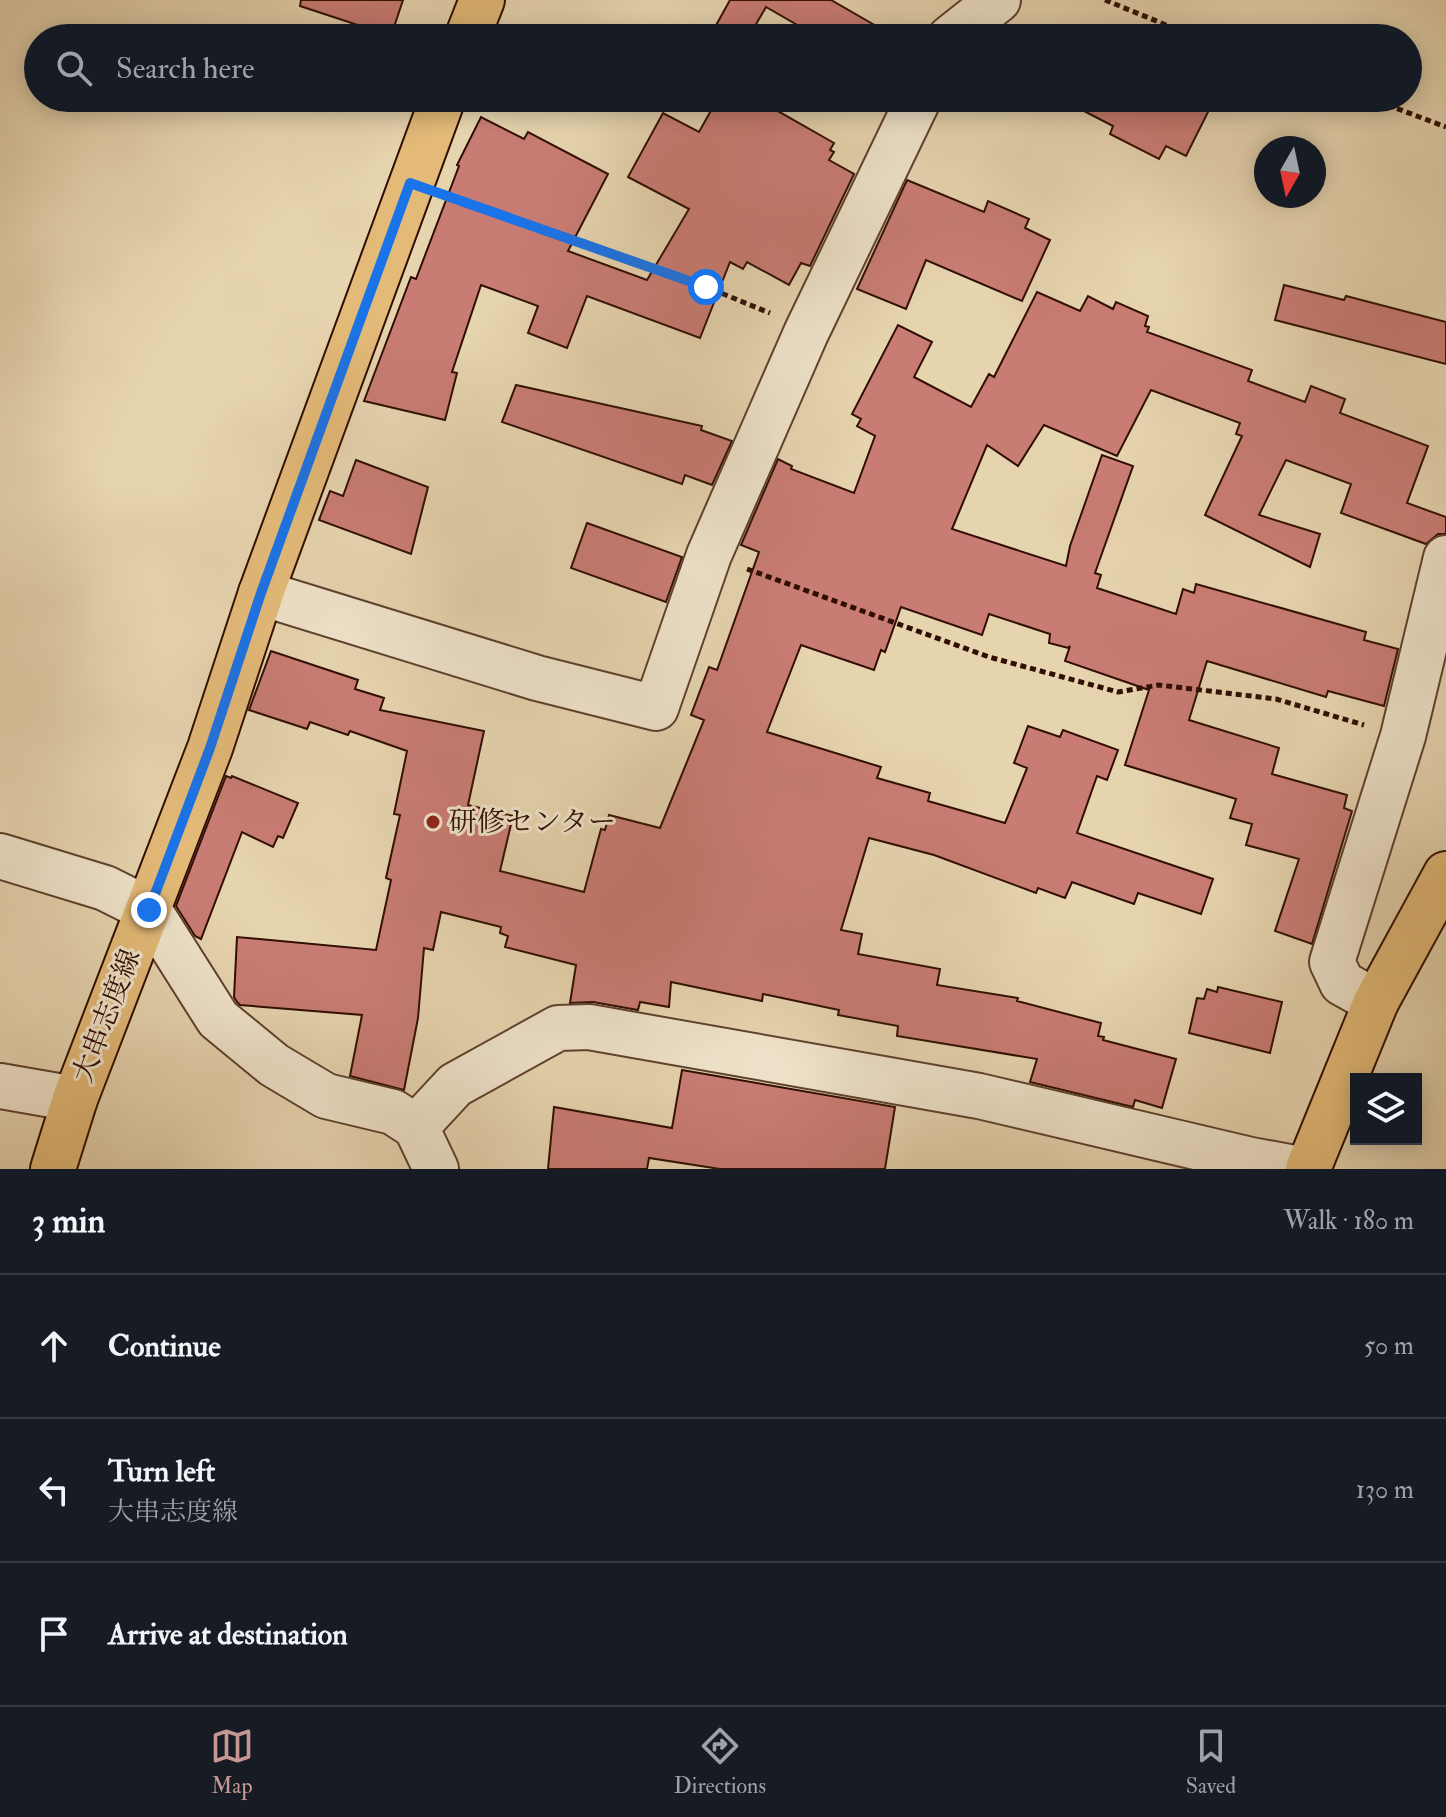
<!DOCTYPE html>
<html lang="en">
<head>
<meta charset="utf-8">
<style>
	body { margin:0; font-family:"IM FELL Double Pica","Noto Serif JP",serif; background:#242831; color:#f1f3f6 }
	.controls { position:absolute; right:24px; bottom:24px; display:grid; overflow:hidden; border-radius:0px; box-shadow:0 4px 20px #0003 }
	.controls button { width:72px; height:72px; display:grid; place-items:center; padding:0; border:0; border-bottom:2px solid #363941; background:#171b24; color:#f1f3f6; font:40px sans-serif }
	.compass { position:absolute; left:1254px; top:136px; width:72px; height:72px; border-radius:50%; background:#171b24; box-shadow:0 4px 20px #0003; rotate:189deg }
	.stop { position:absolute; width:24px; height:24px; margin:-18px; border:6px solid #1a73e8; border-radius:50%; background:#fff }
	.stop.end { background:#1a73e8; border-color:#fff; box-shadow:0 2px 8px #0008 }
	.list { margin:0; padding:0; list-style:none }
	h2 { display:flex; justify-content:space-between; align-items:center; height:104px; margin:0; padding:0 32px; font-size:34px }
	h2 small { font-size:26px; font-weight:400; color:#9ea1a6 }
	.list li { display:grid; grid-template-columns:52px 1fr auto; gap:24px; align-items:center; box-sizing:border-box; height:144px; padding:0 32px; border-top:2px solid #363941 }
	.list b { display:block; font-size:30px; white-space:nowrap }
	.list p { margin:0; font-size:26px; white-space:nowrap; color:#9ea1a6 }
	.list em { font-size:26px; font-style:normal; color:#9ea1a6 }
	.icon { flex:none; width:44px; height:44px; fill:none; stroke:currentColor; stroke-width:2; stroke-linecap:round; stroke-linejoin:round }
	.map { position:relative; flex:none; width:1446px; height:1169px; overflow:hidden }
	.search { position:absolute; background:#171b24; box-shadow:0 4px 20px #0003; left:24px; right:24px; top:24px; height:88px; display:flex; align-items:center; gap:20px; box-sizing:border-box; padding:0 28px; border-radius:44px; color:#9ea1a6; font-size:30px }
	.sheet { height:536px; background:#171b24 }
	nav { display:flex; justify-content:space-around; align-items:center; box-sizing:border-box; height:112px; border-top:2px solid #363941; background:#171b24; font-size:22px; color:#9ea1a6 }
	nav a { display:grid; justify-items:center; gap:4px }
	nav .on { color:#c59692 }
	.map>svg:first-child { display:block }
	.building { fill:#c97c74; stroke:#300e03; stroke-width:2 }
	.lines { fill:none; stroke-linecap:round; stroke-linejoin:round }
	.minor-casing { stroke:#5e402e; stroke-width:48 }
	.major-casing { stroke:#300e03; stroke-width:48 }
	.path { stroke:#300e03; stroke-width:5; stroke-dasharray:6 4; stroke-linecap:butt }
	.minor { stroke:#efe3cb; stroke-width:44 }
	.major { stroke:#e3ba78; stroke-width:44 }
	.route { stroke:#1a73e8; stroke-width:10 }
	.poi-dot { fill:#8f2418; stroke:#efe3cb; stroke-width:3 }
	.labels { text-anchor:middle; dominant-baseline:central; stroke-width:6; stroke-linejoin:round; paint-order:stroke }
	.poi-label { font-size:28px; fill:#300e03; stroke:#efe3cb; text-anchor:start }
	.street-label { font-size:28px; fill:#300e03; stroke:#efe3cb }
</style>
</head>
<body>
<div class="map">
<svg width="1446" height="1169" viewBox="0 0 1446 1169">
	<rect width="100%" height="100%" fill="#e6d4af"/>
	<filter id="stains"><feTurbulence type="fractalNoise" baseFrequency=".0025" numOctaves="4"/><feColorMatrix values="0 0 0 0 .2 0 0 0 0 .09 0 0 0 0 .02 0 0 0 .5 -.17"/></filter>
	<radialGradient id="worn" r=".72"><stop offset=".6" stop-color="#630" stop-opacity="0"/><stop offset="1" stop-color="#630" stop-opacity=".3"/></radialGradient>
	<g class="building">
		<polygon points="301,0 403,0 391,36 300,6"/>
		<polygon points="730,0 831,0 897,38 820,38 766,7 748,38 709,38"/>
		<polygon points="718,98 755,98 834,143 830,150 834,152 829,160 854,174 810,266 801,263 789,285 747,262 743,269 730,262 700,338 587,296 567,348 528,333 538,306 481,285 452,372 457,373 445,420 364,401 411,277 416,279 459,166 457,165 481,117 524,139 528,132 608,174 568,251 647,280 689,209 628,177 663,113 699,132"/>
		<polygon points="1059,98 1215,98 1186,156 1166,146 1159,159 1110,134 1113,126"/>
		<polygon points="907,180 984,212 988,201 1029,219 1025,228 1050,240 1022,301 926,260 906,309 857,289"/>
		<polygon points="1284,285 1344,300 1346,296 1446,322 1446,364 1275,320"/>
		<polygon points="1037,292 1080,311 1088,296 1113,309 1116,302 1148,316 1145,326 1149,327 1147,332 1252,370 1248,381 1305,402 1311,386 1345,399 1340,413 1428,446 1407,503 1446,517 1446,534 1438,534 1426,544 1341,513 1351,484 1286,460 1259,515 1320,534 1310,567 1205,515 1242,436 1236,434 1240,423 1151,390 1117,456 1044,425 1018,466 987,445 952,529 1066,566 1070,546 1102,455 1133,466 1095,573 1101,575 1097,588 1176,614 1183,589 1194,593 1196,584 1366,632 1364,640 1398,649 1384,706 1328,691 1326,697 1207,661 1189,720 1279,748 1272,774 1347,795 1344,808 1352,811 1312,944 1275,931 1299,859 1246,845 1252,824 1230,818 1236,799 1125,765 1149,690 1065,661 1070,646 1068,648 1049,643 1050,634 989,614 982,635 901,607 885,652 881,650 874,670 801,645 767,732 881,767 877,778 930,793 928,801 1005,823 1027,768 1014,763 1028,726 1060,737 1063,730 1118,750 1107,780 1097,776 1077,833 1213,879 1201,914 1138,893 1134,904 1072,882 1065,898 1038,888 1036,893 934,855 869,838 841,930 862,934 858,954 940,969 937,985 1018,998 1017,1001 1101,1023 1098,1036 1104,1037 1103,1040 1176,1059 1162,1108 1135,1100 1133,1107 1030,1082 1037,1059 897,1036 898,1026 838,1015 839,1010 763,994 762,1001 671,982 669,1007 640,1002 638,1010 593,1002 570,1003 576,965 505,947 508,936 500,933 501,927 441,912 433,950 424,948 418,1018 404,1090 350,1076 362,1015 240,1005 237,1002 234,997 237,937 376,950 391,880 386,878 400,815 394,814 407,751 350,731 348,735 310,722 307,729 249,710 271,651 358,680 355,689 384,698 380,710 484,731 468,805 513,816 500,871 584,892 601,829 605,830 609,815 660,828 704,720 691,715 709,667 717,670 759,552 741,545 778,459 792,466 791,469 854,493 875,436 857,426 861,419 852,414 898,325 932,342 914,377 971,407 989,374 994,377"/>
		<polygon points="516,385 702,426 701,430 732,441 712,485 685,475 682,484 502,422"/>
		<polygon points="356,460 428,487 411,554 319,520 330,491 343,496"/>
		<polygon points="587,523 682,557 666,602 571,568"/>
		<polygon points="226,776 231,778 232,776 298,803 283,838 278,836 273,847 242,832 201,939 195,936 176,906"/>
		<polygon points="1218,987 1282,1002 1270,1053 1189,1033 1197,998 1204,999 1207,989 1217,992"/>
		<polygon points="682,1070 895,1107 885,1169 720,1169 649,1158 647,1169 548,1169 554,1107 672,1128"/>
	</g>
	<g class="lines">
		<g class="minor-casing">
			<g id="minor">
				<polyline points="950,38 998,0"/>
				<polyline points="261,593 537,678 656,708 709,555 806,333 919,98"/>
				<polyline points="0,856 105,888 149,910 218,1019 274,1065 326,1096 393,1112 416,1127 436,1169"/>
				<polyline points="1376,1002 1342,983 1332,962 1403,736 1446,558"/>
				<polyline points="0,1086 75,1099"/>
				<polyline points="416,1127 455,1085 558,1028 589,1027 979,1096 1251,1160 1300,1169"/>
			</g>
		</g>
		<g class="major-casing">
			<g id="major">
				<polyline points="467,38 482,0"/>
				<polyline points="53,1169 75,1099 210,748 261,593 443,98"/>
				<polyline points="1308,1169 1376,1002 1446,874"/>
			</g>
		</g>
		<g class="path">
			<polyline points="1105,0 1198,38"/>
			<polyline points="1369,98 1446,127"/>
			<polyline points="449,196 582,241 706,287 770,313"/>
			<polyline points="747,569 989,657 1118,692 1159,685 1276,699 1364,725"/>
		</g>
		<use href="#minor" class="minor"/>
		<use href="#major" class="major"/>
	</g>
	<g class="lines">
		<polyline class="route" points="149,910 210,748 261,593 410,183 706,287"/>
	</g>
	<circle class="poi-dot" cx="433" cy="822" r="8"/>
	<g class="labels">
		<g class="poi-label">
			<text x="449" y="822">研修センター</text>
		</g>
		<g class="street-label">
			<text transform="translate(107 1016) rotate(-69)">大串志度線</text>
		</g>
	</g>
	<rect width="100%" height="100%" filter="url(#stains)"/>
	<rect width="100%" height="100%" fill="url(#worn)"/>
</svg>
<div class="controls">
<button><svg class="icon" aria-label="layers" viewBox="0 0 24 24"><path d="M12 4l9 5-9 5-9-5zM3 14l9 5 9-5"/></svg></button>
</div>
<svg class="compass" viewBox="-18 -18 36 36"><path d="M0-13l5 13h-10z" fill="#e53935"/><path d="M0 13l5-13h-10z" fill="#9ea1a6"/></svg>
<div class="stop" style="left:706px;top:287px"></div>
<div class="stop end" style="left:149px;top:910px"></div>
<div class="search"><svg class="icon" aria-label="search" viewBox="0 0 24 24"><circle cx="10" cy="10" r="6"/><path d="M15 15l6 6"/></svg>Search here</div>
</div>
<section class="sheet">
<h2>3 min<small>Walk · 180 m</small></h2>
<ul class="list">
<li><svg class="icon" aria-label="ahead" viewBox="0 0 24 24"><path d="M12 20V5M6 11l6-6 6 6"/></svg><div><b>Continue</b></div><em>50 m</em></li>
<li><svg class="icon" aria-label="left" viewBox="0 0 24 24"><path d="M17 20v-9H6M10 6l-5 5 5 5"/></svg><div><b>Turn left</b><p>大串志度線</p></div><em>130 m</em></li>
<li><svg class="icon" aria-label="arrive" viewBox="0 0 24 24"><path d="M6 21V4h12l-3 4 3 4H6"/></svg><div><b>Arrive at destination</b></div></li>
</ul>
</section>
<nav>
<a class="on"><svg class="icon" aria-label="map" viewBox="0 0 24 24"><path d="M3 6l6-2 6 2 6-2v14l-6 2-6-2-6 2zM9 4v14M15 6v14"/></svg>Map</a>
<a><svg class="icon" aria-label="directions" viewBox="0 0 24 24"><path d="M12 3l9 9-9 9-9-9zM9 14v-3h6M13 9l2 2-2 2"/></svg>Directions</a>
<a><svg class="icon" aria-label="saved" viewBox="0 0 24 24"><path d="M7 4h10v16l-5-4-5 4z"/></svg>Saved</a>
</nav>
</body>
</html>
